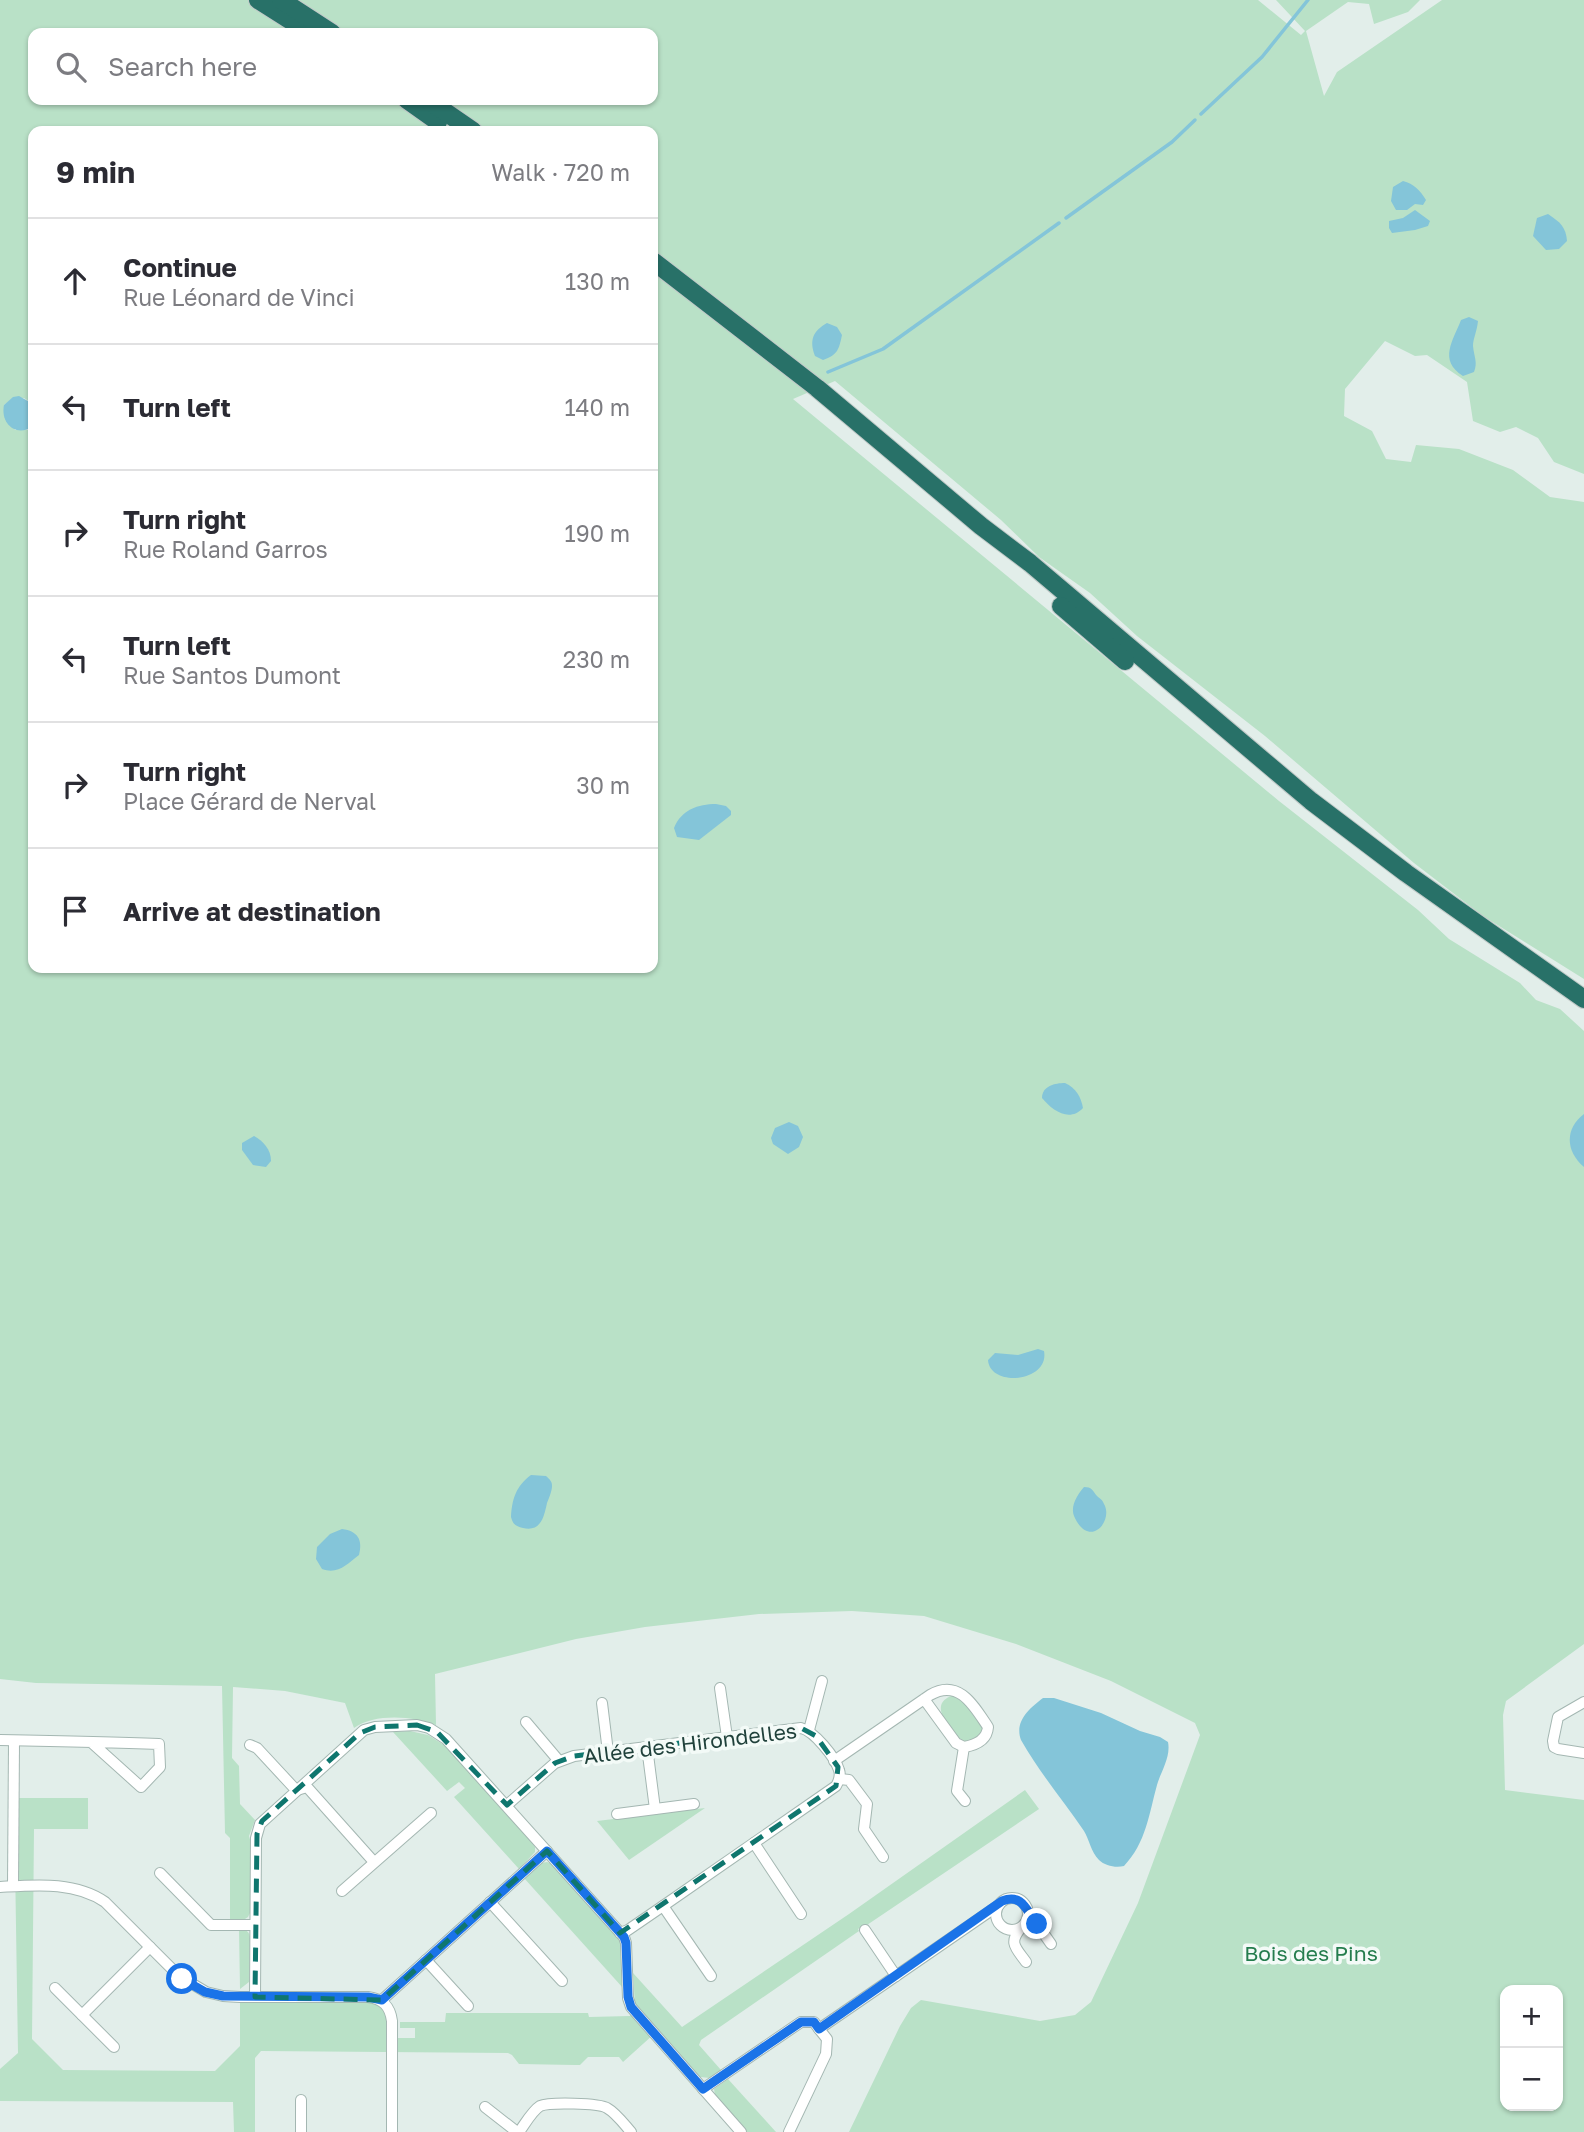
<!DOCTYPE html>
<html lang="en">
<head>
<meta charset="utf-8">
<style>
	body { margin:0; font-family:"Golos Text",sans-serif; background:#f7f7f7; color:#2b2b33 }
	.controls { position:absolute; right:21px; bottom:21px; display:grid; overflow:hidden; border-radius:14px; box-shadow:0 2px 5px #0004 }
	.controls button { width:63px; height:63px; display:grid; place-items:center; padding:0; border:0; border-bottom:2px solid #e1e1e2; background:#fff; color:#2b2b33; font:35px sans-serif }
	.stop { position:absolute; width:21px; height:21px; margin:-16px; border:5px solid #1a73e8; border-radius:50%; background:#fff }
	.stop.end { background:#1a73e8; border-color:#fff; box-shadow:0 2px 7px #0008 }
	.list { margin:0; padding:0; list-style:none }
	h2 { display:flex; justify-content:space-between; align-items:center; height:91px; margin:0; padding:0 28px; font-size:30px }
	h2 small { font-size:23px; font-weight:400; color:#7c7c81 }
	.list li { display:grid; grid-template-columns:46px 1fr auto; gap:21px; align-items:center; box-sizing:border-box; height:126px; padding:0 28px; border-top:2px solid #e1e1e2 }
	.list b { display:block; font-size:26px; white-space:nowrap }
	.list p { margin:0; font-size:23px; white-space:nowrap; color:#7c7c81 }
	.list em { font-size:23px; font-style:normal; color:#7c7c81 }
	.icon { flex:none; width:38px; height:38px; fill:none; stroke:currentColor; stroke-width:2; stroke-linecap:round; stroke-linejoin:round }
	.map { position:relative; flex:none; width:1584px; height:2132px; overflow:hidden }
	.search { position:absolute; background:#fff; box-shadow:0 2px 5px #0004; left:28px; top:28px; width:630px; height:77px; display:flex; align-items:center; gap:18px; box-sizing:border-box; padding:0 24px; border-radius:14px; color:#7c7c81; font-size:26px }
	.panel { position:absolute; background:#fff; box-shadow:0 2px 5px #0004; left:28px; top:126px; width:630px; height:847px; border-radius:14px }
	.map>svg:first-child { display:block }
	.green { fill:#b9e1c7; fill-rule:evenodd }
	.water { fill:#84c5d9 }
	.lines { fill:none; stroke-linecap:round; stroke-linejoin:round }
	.stream { stroke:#84c5d9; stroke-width:3.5 }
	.street-casing { stroke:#a4b7b2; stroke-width:12 }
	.highway-casing { stroke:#c1cac8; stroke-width:20 }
	.street { stroke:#fff; stroke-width:10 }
	.highway { stroke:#287168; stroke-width:18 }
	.route { stroke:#1a73e8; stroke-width:9 }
	.marked { fill:none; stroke:#0f766e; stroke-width:5; stroke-dasharray:14 9; stroke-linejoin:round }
	.labels { text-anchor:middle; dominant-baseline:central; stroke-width:7; stroke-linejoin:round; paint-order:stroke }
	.street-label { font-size:21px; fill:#20413b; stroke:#f3faf7 }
	.park-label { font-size:21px; fill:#257d4e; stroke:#f3faf7 }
</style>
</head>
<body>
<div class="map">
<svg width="1584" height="2132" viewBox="0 0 1584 2132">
	<rect width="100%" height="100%" fill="#e2eeea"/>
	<g class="green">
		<path d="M0,0h1258l43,35 4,-4 -29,-31h144l-12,12 -34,12 -5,-20 -21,-2 -42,29 18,65 13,-24 105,-72h142v474l-30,-12 -16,-24 -22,-11 -16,5 -27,-11 -6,-39 -40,-27 -12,1 -30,-15 -40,48 -1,27 28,15 14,28 25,3 5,-17 43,4 54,21 37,27 34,5v477l-101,-63 -69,-53 -149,-127 -128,-100 -47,-43 -51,-36 -38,-37 -166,-139 -42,18 486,402 139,109 31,29 71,44 16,17 24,9 24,22v613l-78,57 -3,14 2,75 79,10v332h-735l51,-106 11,-18 10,-8 119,21 35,-6 16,-13 47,-99 62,-168 -5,-12 -84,-42 -95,-37 -92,-28 -72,-5 -93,3 -114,13 -69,12 -141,35 1,51c-22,-9 -62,-12 -82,3l-9,-25 -60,-12 -52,-4 -1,71 7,8 1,38 15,16 -6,16 3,10v63l-4,8 -3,2 -15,1v-82l-5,-5 -3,-147 -186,-3 -36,-4zM33,33h620v67h-620zM33,131h620v837h-620v-542l-5,4h-13l-11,-25 8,-6 12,-1 9,6zM1505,1990h53v116h-53z"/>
		<path d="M954,1695l5,1 25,31c-3,11 -14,17 -24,13 -10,-14 -34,-36 -6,-45z"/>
		<polygon points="410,1731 428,1735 444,1745 529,1839 535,1847 535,1852 519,1869 454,1797 465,1788 459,1782 447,1791 393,1732"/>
		<polygon points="1025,1790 1039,1809 867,1925 866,1924 858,1929 859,1931 701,2040 699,2045 721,2070 710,2078 700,2077 635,2005 633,1973 682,2027 849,1914"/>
		<polygon points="14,1798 88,1798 88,1829 34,1829 32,2039 63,2070 215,2071 240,2046 240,1997 382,2000 393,2038 415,2038 415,2028 400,2028 400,2022 445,2022 446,2013 588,2013 589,2017 630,2016 631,2007 654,2034 623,2062 619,2057 588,2057 580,2065 575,2065 519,2064 512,2055 508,2053 261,2051 255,2058 255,2132 234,2132 233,2102 0,2101 0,2069 18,2053"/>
		<polygon points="705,1808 629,1860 597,1821"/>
		<polygon points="547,1862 555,1865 619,1938 622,1948 623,1988 524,1878 541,1863"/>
		<path d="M239,1928c7,2 11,3 11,11l-1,43 -9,7z"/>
		<polygon points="728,2079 776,2132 747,2132 715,2095 714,2089"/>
	</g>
	<g class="water">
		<path d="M1403,181c11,3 17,9 23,19l-3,5 -8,-1 -8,6h-11l-5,-9 2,-14z"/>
		<polygon points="1415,210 1430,221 1428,226 1415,230 1392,233 1389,228 1389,221 1403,218"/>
		<path d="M1548,214c12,8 18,13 19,27l-8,8 -13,1 -13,-14 4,-18z"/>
		<path d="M1469,317l9,4c-1,10 -5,18 -5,25 1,11 5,16 1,26l-11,4c-25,-16 -10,-35 -2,-56z"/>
		<path d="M827,323l10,4 5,8c-3,14 -4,20 -19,25l-8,-4c-6,-16 -2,-25 12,-33z"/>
		<path d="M19,396l14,8v22c-16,12 -33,-2 -29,-21l9,-8z"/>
		<path d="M716,804l10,2 5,5v4l-32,25 -22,-3 -3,-9c7,-18 24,-24 42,-24z"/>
		<path d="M1065,1083c11,5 16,14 18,25 -14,15 -31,2 -41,-10 0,-12 13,-15 23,-15z"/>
		<path d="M1584,1114v53c-19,-16 -19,-39 0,-53z"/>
		<polygon points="789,1122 798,1126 803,1137 799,1147 788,1154 773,1144 771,1138 775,1128"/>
		<path d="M254,1136c9,5 17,13 17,25l-5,6 -13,-2 -11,-15v-7z"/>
		<path d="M1038,1349l6,2c6,31 -54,37 -56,9l7,-7 23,2z"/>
		<path d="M531,1475l15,1c4,4 6,5 6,10 0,5 -3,12 -5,17 -3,14 -6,29 -24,25 -8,-2 -10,-4 -12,-11 1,-18 5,-31 20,-42z"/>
		<path d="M1084,1487c8,0 8,3 13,9 3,3 5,3 7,8 10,17 -15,46 -30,12 -4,-10 4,-22 10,-29z"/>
		<path d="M342,1529c16,2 21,11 17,26 -12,9 -21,20 -37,14l-6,-10 1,-12 13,-13z"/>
		<path d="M1043,1698h11l47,15 39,18 20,6 8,5c3,15 -7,29 -11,43 -8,29 -11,58 -33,81 -8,2 -19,0 -25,-6 -8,-8 -10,-21 -15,-29 -21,-31 -45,-59 -63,-91 -7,-19 9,-32 22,-42z"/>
	</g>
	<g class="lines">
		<g class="stream">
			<polyline points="1201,114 1262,57 1308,0"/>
			<polyline points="1066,218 1172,142 1195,120"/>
			<polyline points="828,372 883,349 1059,223"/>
		</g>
		<g class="street-casing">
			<g id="street">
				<polyline points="720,1688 727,1737"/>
				<polyline points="1584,1702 1558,1717 1553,1741 1554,1747 1558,1749 1584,1753"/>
				<polyline points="602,1703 608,1752"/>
				<polyline points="526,1722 559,1761"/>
				<polyline points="809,1730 822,1681"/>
				<path d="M0,1740c53,1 106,2 159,4l1,23 -19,20 -50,-45"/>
				<polyline points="250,1745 257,1748 296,1790"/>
				<polyline points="647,1747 655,1809"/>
				<polyline points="964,1747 957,1791 965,1801"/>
				<path d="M834,1761l96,-66c29,-17 44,11 58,32 -1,13 -12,18 -24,20l-8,-4 -32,-44"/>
				<polyline points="840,1779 849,1780 867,1804 864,1829 883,1857"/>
				<polyline points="297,1790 307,1787 374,1862"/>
				<path d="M507,1805l48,-42 19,-7 227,-28c13,3 34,29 38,42 2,6 0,11 -3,16l-173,120 -35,24 -8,3"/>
				<polyline points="617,1814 694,1804"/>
				<polyline points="754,1843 801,1914"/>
				<polyline points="160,1873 211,1925 255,1925"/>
				<polyline points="13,1886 14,1742"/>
				<path d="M0,1887c35,-2 75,-6 105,15l74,74 27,16 17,4 17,1h128c15,2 22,9 24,24v111"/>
				<polyline points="342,1891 431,1813"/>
				<circle cx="1012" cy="1914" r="16"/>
				<polyline points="490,1902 562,1981"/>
				<polyline points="663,1906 711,1976"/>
				<polyline points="1037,1924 1051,1944"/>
				<polyline points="865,1930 896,1976"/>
				<polyline points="426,1960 468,2006"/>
				<path d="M1026,1962c-10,-14 -18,-19 -5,-34l16,-4 -9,-11"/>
				<polyline points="55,1988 114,2047"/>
				<polyline points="255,1997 256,1838 260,1824 364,1730 375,1727 417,1725 429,1728 446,1739 624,1937 626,1943 628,1998 631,2007 741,2132"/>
				<polyline points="382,2000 547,1851"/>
				<polyline points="82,2015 150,1947"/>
				<polyline points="703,2089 801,2022 814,2022 819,2029 999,1905"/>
				<polyline points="485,2107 517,2132"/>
				<polyline points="301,2132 301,2100"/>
				<path d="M519,2132c6,-8 13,-21 21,-26 9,-4 59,-3 67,2 9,5 17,16 24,24"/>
				<polyline points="789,2132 826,2054 827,2039 819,2029"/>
			</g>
		</g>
		<g class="highway-casing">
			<g id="highway">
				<polyline points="258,0 310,33"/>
				<polyline points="281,0 332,33"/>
				<polyline points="407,100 438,122"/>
				<polyline points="428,100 473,131"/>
				<polyline points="653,261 817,388 981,526 1030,563 1311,801 1406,873 1584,999"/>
				<polyline points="1061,606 1125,661"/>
			</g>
		</g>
		<use href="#street" class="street"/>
		<use href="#highway" class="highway"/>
	</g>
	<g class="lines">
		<path class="route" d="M182,1979l23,13 18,4 145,1 14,3 165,-149 77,86 2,6 2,54 3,10 72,82 98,-67h13l5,7 183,-128c21,-8 24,10 35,23"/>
	</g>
	<path class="marked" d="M417,1725l20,7 70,73 48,-42 19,-7 227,-28 15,8 22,31 -2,19 -216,147 -73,-82 -165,149 -127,-3 2,-163 5,-13 98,-88 15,-6z"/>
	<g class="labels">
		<g class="street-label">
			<text transform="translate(690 1743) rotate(-7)">Allée des Hirondelles</text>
		</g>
		<g class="park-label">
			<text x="1311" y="1953">Bois des Pins</text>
		</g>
	</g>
</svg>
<div class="controls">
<button>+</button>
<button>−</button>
</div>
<div class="stop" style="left:182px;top:1979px"></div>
<div class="stop end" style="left:1037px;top:1924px"></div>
<div class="search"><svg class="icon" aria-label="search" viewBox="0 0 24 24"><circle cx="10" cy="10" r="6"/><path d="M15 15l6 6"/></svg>Search here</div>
<section class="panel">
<h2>9 min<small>Walk · 720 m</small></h2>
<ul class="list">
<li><svg class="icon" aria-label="ahead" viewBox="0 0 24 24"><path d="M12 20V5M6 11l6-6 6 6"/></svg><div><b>Continue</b><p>Rue Léonard de Vinci</p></div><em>130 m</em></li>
<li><svg class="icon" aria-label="left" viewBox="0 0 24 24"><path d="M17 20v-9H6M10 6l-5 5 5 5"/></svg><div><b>Turn left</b></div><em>140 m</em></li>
<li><svg class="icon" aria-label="right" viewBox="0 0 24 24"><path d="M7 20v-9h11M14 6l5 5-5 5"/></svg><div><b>Turn right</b><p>Rue Roland Garros</p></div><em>190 m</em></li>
<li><svg class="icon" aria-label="left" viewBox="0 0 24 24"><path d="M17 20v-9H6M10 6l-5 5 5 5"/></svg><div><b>Turn left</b><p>Rue Santos Dumont</p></div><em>230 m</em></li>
<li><svg class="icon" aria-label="right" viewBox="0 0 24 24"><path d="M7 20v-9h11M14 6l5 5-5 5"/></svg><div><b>Turn right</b><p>Place Gérard de Nerval</p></div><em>30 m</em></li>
<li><svg class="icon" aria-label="arrive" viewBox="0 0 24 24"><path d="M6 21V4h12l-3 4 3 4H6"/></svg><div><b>Arrive at destination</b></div></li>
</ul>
</section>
</div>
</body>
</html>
